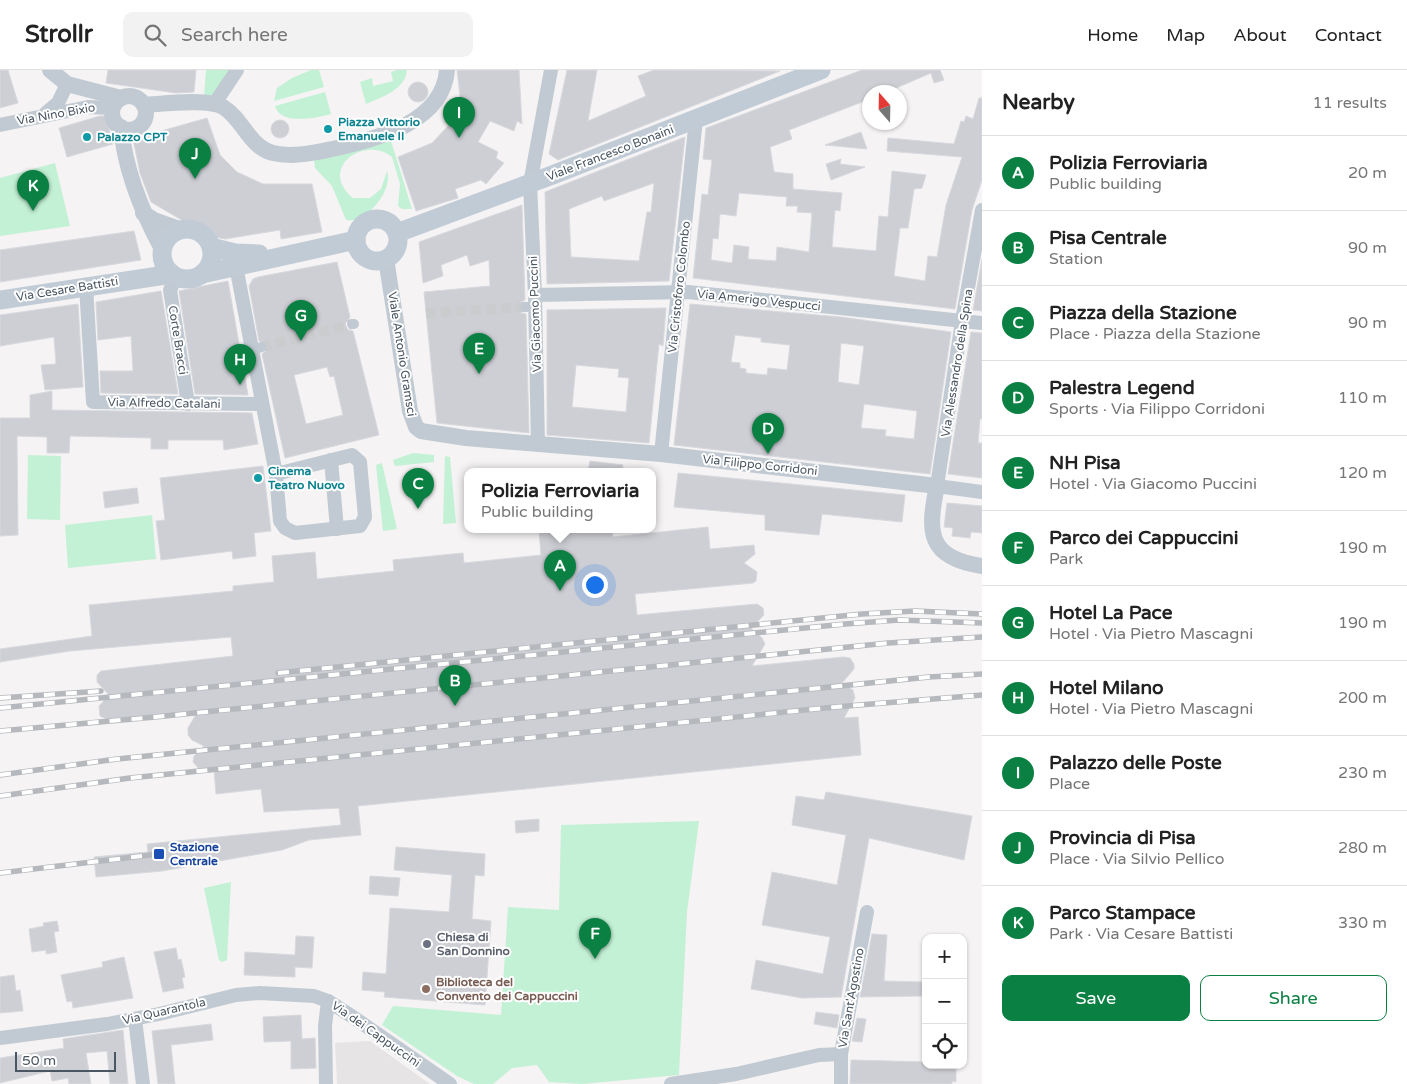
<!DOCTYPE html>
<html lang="en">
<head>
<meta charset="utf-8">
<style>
	body { margin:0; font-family:"Varela Round",sans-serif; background:#f2f2f2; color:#222 }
	.controls { position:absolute; right:15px; bottom:15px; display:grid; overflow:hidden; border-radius:10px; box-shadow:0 1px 4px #0004 }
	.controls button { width:45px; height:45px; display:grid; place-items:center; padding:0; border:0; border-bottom:1px solid #e0e0e0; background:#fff; color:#222; font:25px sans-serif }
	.compass { position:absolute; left:862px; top:15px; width:45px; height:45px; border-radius:50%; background:#fff; box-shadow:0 1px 4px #0004; rotate:340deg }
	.scale { position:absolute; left:15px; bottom:12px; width:101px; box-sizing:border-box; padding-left:5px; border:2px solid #4a5661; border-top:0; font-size:14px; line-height:18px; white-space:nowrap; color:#4a5661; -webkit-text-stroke:4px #fff; paint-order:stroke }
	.you { position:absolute; left:594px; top:514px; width:18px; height:18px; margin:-12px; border:4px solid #fff; border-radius:50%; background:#1a73e8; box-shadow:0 0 0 8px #1a73e833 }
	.badge { display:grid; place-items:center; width:32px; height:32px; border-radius:50%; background:#0b8043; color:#fff; font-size:16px; font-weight:700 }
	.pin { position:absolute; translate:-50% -41px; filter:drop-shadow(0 1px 2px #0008) }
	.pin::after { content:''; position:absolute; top:26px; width:18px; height:15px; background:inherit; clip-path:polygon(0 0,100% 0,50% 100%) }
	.popup { position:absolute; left:464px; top:398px; width:192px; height:65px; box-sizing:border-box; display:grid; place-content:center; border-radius:10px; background:#fff; filter:drop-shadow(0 1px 4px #0005); font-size:16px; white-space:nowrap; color:#767676 }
	.popup b { font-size:19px; color:#222 }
	.popup::after { content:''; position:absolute; left:50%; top:100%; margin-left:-10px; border:10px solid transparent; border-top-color:#fff }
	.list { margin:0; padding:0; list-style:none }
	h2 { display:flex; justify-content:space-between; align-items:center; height:65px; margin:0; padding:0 20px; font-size:21px }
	h2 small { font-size:16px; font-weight:400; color:#767676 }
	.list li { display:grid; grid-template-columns:32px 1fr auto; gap:15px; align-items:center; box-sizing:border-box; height:75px; padding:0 20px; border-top:1px solid #e0e0e0 }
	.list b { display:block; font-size:19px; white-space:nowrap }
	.list p { margin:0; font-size:16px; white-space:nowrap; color:#767676 }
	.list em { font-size:16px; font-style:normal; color:#767676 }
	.actions { display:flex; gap:10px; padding:15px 20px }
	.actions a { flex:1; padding:11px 0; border:1px solid #0b8043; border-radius:10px; text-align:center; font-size:18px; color:#0b8043 }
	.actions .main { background:#0b8043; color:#fff }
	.icon { flex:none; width:28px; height:28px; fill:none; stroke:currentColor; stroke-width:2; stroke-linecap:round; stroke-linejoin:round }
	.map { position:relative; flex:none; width:982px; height:1014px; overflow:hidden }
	header { display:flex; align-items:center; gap:30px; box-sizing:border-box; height:70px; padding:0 25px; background:#fff; border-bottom:1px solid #e0e0e0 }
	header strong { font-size:24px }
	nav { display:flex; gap:28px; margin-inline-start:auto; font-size:18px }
	.search { width:350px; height:45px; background:#f2f2f2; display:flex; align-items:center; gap:12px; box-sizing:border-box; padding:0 18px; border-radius:10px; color:#767676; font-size:19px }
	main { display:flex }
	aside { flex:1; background:#fff }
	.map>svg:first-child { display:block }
	.education { fill:#e6e4e5 }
	.green { fill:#c3f1d5 }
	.water { fill:#90daee }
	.building { fill:#cdcfd5; stroke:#d7d9de; fill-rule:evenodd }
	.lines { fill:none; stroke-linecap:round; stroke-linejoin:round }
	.pedestrian-tunnel { stroke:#caccce; stroke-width:10; stroke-dasharray:10 5; stroke-linecap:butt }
	.pedestrian { stroke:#c1cad2; stroke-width:10 }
	.minor { stroke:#c1cad2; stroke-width:14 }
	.tertiary { stroke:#c1cad2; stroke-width:16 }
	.secondary { stroke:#c1cbd6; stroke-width:19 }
	.rail-casing { stroke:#b5b8bd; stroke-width:5.5 }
	.rail { stroke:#fff; stroke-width:4; stroke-dasharray:11; stroke-linecap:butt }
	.culture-dot { fill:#0f9aa8; stroke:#fff; stroke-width:2 }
	.transit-dot { fill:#1a4fb4; stroke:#fff; stroke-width:2 }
	.worship-dot { fill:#6b7280; stroke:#fff; stroke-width:2 }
	.education-dot { fill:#8d6e63; stroke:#fff; stroke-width:2 }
	.labels { text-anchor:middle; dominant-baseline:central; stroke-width:4; stroke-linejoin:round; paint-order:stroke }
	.street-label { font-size:12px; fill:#4a5661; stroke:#fff }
	.culture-label { font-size:12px; font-weight:bold; fill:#0d838f; stroke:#fff; text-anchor:start }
	.transit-label { font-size:12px; font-weight:bold; fill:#164399; stroke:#fff; text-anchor:start }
	.worship-label { font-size:12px; font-weight:bold; fill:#5b616d; stroke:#fff; text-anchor:start }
	.education-label { font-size:12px; font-weight:bold; fill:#785e54; stroke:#fff; text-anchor:start }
</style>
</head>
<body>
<header>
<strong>Strollr</strong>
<div class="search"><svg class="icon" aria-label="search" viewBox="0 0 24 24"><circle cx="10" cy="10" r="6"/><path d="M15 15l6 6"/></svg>Search here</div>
<nav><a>Home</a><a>Map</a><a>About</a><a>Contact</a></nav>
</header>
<main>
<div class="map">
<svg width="982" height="1014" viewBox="0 0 982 1014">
	<rect width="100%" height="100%" fill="#f5f3f3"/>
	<polygon class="education" points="370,971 430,1014 337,1014 335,973"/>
	<g class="green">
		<polygon points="206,0 230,0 213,25 204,26"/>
		<polygon points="311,0 319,0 324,17 274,31 277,18 292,8"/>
		<path d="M397,0h10c-2,20 -25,27 -41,34l-6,-22 12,-4 1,8 20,-5 -2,-9z"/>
		<path d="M325,22l6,22c-16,4 -50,12 -56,-8z"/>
		<path d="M391,71l21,68h-10l-4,-3 2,-22 -8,-27c-27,-22 -75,11 -39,41h17l11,-9 6,-18c7,19 -22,54 -41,49l-14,-34 -17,-18 -1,-9 45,-9z"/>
		<polygon points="55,93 70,156 0,166 0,108"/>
		<polygon points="413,383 434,385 434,392 395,396 393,390"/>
		<polygon points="28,385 61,386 60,450 27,449"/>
		<polygon points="445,386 450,387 456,453 443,454"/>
		<polygon points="382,393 397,459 383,461 376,395"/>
		<polygon points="152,445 156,489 68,498 65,455"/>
		<polygon points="699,751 687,842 679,1005 582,1014 549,1012 537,995 512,998 493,1014 474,1014 457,1006 382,955 393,936 501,945 508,837 559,840 561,755"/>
		<polygon points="231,812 227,890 222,892 219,890 204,818"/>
	</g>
	<circle class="water" cx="414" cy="412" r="11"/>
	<g class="building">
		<polygon points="0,0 8,0 18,33 0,38"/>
		<polygon points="108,0 196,0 194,22 176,23 106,13"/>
		<polygon points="457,0 519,0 522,54 517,51 514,61 490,51 478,72 498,82 496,88 504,93 486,114 481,110 455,119 458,128 416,141 398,87 432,73 451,53 460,26"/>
		<polygon points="567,0 597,0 588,51 646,26 638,6 654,0 780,1 558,90 549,84"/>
		<path d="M862,0h78l4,10 -10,3 -3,-10 -44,19h-17v7l-81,31 3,9 -22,8 4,25 19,2v15l49,4 -2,18 -5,-1 -3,37 44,4 3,-35 9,1 4,-46 34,4 -4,13 -8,1 -6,39h-8l-6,48 31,5 3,-25 9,1 9,-52 16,-48 -75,-6 1,-13 66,6 7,-23 3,1 2,-6 7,3 6,-21h3v82l-10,30 -17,99 -262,-31 9,-84 6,1 4,-35 -9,-1 3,-31zM739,123l48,4 -1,9h12l-1,6 15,1 -3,39 -32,-5 -1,14 -28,-2 1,-12 -15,-2 -2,18 -21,-3 2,-22 5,1 2,-25 16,2z"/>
		<circle cx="418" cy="22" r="10"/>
		<polygon points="100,46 106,46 113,74 67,87 59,58"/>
		<polygon points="207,48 220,85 237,102 263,114 312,114 322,162 281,169 280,160 225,169 209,166 151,132 140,103 133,69"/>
		<circle cx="280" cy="59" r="9"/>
		<polygon points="861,62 867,79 825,75"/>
		<path d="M685,67l-16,144 -122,3 -2,-92zM654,113l-3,29h-4l-8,49 -68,-4 -2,-48 33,-13 2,5z"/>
		<polygon points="841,89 840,94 865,97 831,110 826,94"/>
		<polygon points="522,135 525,230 519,233 518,237 521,243 526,244 529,363 437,353 424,222 490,216 489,190 470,196 467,185 441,195 443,206 423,213 419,172"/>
		<polygon points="134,161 141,190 0,212 0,180"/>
		<polygon points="982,189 982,241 973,240"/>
		<path d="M337,192l13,55 -5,7 3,6 5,1 26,104 -94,23 -23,-104 5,-4v-6l-8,-3 -10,-55 4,-7 5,-2zM327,297l3,10 4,-1 9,39 -37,9 -12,-49z"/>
		<polygon points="228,211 248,325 195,324 179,221"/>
		<polygon points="161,221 178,324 101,323 100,301 133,301 131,266 98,270 96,232"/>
		<polygon points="78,234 83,317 45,320 41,295 56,294 54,267 0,276 0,245"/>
		<path d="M690,234l151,13 110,15 -21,142 -256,-29zM735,265l26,3v4l29,3 -3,25 -19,-2 -1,7 -21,-2v-4l-6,-1v-5l-9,-1zM841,273l23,3 -5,39 -21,-3zM864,334l53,7 -3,28 -29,-3 1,-6 -25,-2z"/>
		<path d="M666,238l-3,38 -4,-2 -10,99 -102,-8v-125zM576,295l43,4 -1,8 11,1 -3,34 -54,-5z"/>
		<polygon points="971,262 982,263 982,349 980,349 978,373 982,373 982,408 948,404"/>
		<polygon points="52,321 52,340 252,343 258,374 224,380 223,370 168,370 168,379 151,379 151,368 70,366 69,383 47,383 47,367 17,366 18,465 0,466 0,348 30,348 30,325"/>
		<polygon points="590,391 623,395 622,402 588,402"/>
		<polygon points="263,396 271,461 254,463 256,486 233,489 232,481 161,490 156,451 165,450 160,408"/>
		<polygon points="678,403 905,425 902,452 822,444 819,465 765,460 765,445 674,437"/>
		<polygon points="137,418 139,433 105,438 103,422"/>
		<polygon points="947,433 982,436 982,463 971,462 970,468 952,466 953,458 944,457"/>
		<polygon points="708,457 710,479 754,475 755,484 744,493 757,502 756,511 753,513 635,524 637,545 757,534 763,538 764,545 751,558 762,568 765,574 752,596 843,587 850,588 854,594 854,599 842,613 853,620 855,628 844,648 858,647 861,685 358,736 361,765 309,770 282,780 162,801 96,807 94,787 148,782 147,774 341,755 339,738 264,742 261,719 216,724 214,699 199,699 193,692 194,686 204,676 192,670 188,665 188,658 198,641 108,650 100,646 99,636 109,625 97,612 97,605 101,601 233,586 231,567 70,581 0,592 0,579 92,566 89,535 233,521 233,516 274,512 272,486 315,482 317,509 394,501 393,490 463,483 464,493 541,485 539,461 612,460 613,467"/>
		<polygon points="826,722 972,746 964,790 869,768 841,927 802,928 751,919 756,890 823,904 830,867 762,855 772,802 837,815 846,765 792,755 796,726 824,730"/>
		<polygon points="539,749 539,761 516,763 515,751"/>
		<polygon points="396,777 485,784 484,806 475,805 472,849 491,851 485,935 384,927 385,922 362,920 363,902 386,904 390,838 449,842 452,805 394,800"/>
		<polygon points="370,806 400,808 398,826 369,824"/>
		<polygon points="57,851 59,861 54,862 57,882 46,884 46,880 32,882 29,859 44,856 43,853"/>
		<polygon points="872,864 887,865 884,911 923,912 922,926 860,927"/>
		<polygon points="296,866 314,867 312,898 295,897 295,907 244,905 245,882 295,885"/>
		<polygon points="176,878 178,890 181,889 185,907 182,908 184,918 163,922 154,882"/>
		<polygon points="124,887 133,928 73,938 72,931 67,932 61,905 103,897 102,892"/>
		<polygon points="14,905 16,921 20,920 23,941 0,943 0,907"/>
		<polygon points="816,942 839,945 837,958 814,954"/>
		<polygon points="301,945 302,969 315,968 316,998 291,999 291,971 264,972 263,947"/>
		<polygon points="857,948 866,949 862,972 852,971"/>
		<polygon points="211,954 213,970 171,975 175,1014 158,1014 152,961"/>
		<polygon points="123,960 128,1014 110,1014 107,981 86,983 91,1014 69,1014 68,1008 52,1011 50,1001 0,1013 0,988 64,978 63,969"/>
		<polygon points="851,990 926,992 926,995 952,995 952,999 956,999 956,1012 952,1011 952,1014 850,1014"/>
	</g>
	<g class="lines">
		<g class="pedestrian-tunnel">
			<polyline points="426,243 525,237"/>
			<polyline points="261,277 352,254"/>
		</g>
		<g class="pedestrian">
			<polyline points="525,237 527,237"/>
			<polyline points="352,254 354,254"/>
			<polyline points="259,278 261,277"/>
		</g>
		<g class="minor">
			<polyline points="215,33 237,0"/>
			<polyline points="46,43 58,33 67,14"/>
			<polyline points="0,55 88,37 113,38"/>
			<polyline points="982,140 962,251 937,416 982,422"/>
			<polyline points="236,196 276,404 280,451 285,458 295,463 360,456 365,447 360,392 352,385 276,404"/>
			<polyline points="176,207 170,220 188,334"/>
			<polyline points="86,216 93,332 262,334"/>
			<polyline points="535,225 688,222 982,253"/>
			<polyline points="538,375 535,225 530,114 551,0"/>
			<polyline points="661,384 696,49"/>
			<polyline points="331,390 337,459"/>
			<polyline points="135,949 143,1014"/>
			<polyline points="0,968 107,954 159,944 236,925 260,923 314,926 328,931 353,947 450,1014"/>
			<polyline points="326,1014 325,956 328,931"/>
			<polyline points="671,1014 736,1004 819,985 841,984"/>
			<polyline points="841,1014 841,984 867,842"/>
		</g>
		<g class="tertiary">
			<polyline points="50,0 67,14 121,28"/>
			<circle cx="129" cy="43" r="17"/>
			<path d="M144,35c19,-1 64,-7 79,2 20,12 26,40 50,46 21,5 43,-1 64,-5 42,-10 106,-26 110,-78"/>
			<path d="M121,57c4,43 21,85 41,122"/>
			<polyline points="143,143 154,150 182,160"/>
			<path d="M386,189l24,152 6,16 5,4 45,7 195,16 276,32c-10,47 -9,72 45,80"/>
		</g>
		<g class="secondary">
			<circle cx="377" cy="170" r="21"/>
			<circle cx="187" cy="184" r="25"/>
			<polyline points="397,163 555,104 821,0"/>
			<polyline points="211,177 235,183 259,184"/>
			<polyline points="202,204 356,170"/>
			<polyline points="0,230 172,204"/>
		</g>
		<g class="rail-casing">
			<g id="rail">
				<polyline points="278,603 862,544 915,541 982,544"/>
				<polyline points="0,628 101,621"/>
				<polyline points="0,638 845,554 899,550 982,553"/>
				<polyline points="0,661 155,647 888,573 982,567"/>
				<polyline points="0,705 117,689 929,607 982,604"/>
				<polyline points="0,726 130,708 835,637 982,625"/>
				<polyline points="0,803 159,784"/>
			</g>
		</g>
		<use href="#rail" class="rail"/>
	</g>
	<g class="culture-dot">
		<circle cx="328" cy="59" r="5"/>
		<circle cx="87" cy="67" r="5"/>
		<circle cx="258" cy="408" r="5"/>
	</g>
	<rect class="transit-dot" x="153" y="778" width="12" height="12" rx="2.5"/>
	<circle class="worship-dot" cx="427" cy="874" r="5"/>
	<circle class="education-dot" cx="426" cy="919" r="5"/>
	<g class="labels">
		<g class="street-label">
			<text transform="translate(56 44) rotate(-10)">Via Nino Bixio</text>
			<text transform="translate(610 83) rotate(-21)">Viale Francesco Bonaini</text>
			<text transform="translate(679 217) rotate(-84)">Via Cristoforo Colombo</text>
			<text transform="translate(67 219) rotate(-9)">Via Cesare Battisti</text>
			<text transform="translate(759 230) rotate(6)">Via Amerigo Vespucci</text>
			<text transform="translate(535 244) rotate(-92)">Via Giacomo Puccini</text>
			<text transform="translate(178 270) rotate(81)">Corte Bracci</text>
			<text transform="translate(402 284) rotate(81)">Viale Antonio Gramsci</text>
			<text transform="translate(957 293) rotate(-81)">Via Alessandro della Spina</text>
			<text transform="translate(164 333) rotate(1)">Via Alfredo Catalani</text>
			<text transform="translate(760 395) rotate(6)">Via Filippo Corridoni</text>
			<text transform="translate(851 928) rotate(-80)">Via Sant'Agostino</text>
			<text transform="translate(164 941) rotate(-13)">Via Quarantola</text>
			<text transform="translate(376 964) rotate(35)">Via dei Cappuccini</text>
		</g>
		<g class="culture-label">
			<text x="338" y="52">Piazza Vittorio<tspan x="338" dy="14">Emanuele II</tspan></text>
			<text x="97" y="67">Palazzo CPT</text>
			<text x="268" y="401">Cinema<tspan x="268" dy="14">Teatro Nuovo</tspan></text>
		</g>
		<g class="transit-label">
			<text x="170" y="777">Stazione<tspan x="170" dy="14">Centrale</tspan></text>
		</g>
		<g class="worship-label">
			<text x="437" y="867">Chiesa di<tspan x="437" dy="14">San Donnino</tspan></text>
		</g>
		<g class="education-label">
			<text x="436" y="912">Biblioteca del<tspan x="436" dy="14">Convento dei Cappuccini</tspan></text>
		</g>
	</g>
</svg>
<div class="controls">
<button>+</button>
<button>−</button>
<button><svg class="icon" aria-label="locate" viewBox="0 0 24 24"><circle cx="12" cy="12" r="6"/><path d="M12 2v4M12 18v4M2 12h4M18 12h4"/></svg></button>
</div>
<svg class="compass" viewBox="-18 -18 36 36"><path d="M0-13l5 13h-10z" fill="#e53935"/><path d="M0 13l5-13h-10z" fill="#767676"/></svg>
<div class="scale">50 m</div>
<div class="you"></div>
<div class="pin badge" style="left:560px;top:521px">A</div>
<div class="popup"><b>Polizia Ferroviaria</b>Public building</div>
<div class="pin badge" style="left:455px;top:636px">B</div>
<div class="pin badge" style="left:418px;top:439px">C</div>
<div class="pin badge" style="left:768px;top:384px">D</div>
<div class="pin badge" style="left:479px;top:304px">E</div>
<div class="pin badge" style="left:595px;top:889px">F</div>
<div class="pin badge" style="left:301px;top:271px">G</div>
<div class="pin badge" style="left:240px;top:315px">H</div>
<div class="pin badge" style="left:459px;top:68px">I</div>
<div class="pin badge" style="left:195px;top:109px">J</div>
<div class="pin badge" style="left:33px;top:141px">K</div>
</div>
<aside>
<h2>Nearby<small>11 results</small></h2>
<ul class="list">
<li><span class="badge">A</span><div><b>Polizia Ferroviaria</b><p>Public building</p></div><em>20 m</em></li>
<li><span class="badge">B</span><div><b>Pisa Centrale</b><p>Station</p></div><em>90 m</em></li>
<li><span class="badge">C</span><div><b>Piazza della Stazione</b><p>Place · Piazza della Stazione</p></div><em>90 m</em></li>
<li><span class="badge">D</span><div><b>Palestra Legend</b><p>Sports · Via Filippo Corridoni</p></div><em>110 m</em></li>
<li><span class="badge">E</span><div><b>NH Pisa</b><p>Hotel · Via Giacomo Puccini</p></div><em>120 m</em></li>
<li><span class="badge">F</span><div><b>Parco dei Cappuccini</b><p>Park</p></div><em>190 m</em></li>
<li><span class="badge">G</span><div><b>Hotel La Pace</b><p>Hotel · Via Pietro Mascagni</p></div><em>190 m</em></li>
<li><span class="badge">H</span><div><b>Hotel Milano</b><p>Hotel · Via Pietro Mascagni</p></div><em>200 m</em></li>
<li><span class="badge">I</span><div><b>Palazzo delle Poste</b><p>Place</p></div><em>230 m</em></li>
<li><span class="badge">J</span><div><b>Provincia di Pisa</b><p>Place · Via Silvio Pellico</p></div><em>280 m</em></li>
<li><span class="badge">K</span><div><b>Parco Stampace</b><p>Park · Via Cesare Battisti</p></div><em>330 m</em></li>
</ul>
<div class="actions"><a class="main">Save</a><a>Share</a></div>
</aside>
</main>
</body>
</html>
